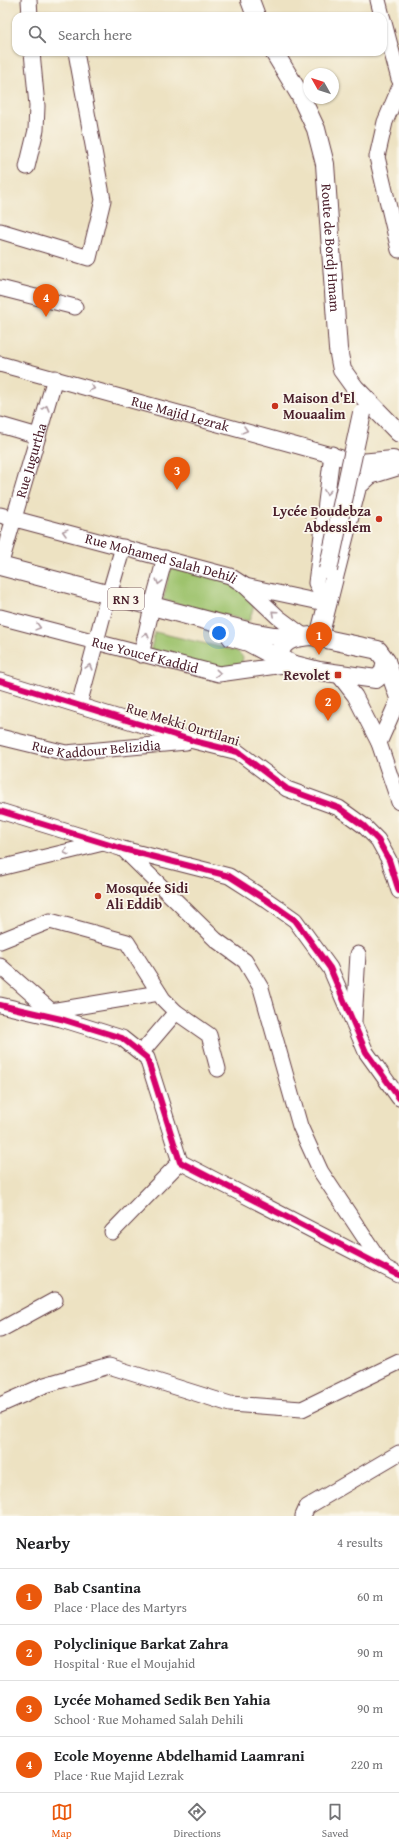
<!DOCTYPE html>
<html lang="en">
<head>
<meta charset="utf-8">
<style>
	body { margin:0; font-family:"Gentium Book Plus",serif; background:#f2f2f2; color:#202124 }
	.compass { position:absolute; left:303px; top:68px; width:36px; height:36px; border-radius:50%; background:#fff; box-shadow:0 1px 3px #0004; rotate:309deg }
	.you { position:absolute; left:219px; top:633px; width:14px; height:14px; margin:-10px; border:3px solid #fff; border-radius:50%; background:#1a73e8; box-shadow:0 0 0 6px #1a73e833 }
	.badge { display:grid; place-items:center; width:26px; height:26px; border-radius:50%; background:#ea580c; color:#fff; font-size:13px; font-weight:700 }
	.pin { position:absolute; translate:-50% -33px; filter:drop-shadow(0 1px 2px #0008) }
	.pin::after { content:''; position:absolute; top:21px; width:14px; height:12px; background:inherit; clip-path:polygon(0 0,100% 0,50% 100%) }
	.list { margin:0; padding:0; list-style:none }
	h2 { display:flex; justify-content:space-between; align-items:center; height:52px; margin:0; padding:0 16px; font-size:17px }
	h2 small { font-size:13px; font-weight:400; color:#757577 }
	.list li { display:grid; grid-template-columns:26px 1fr auto; gap:12px; align-items:center; box-sizing:border-box; height:56px; padding:0 16px; border-top:1px solid #e0e0e0 }
	.list b { display:block; font-size:15px; white-space:nowrap }
	.list p { margin:0; font-size:13px; white-space:nowrap; color:#757577 }
	.list em { font-size:13px; font-style:normal; color:#757577 }
	.icon { flex:none; width:22px; height:22px; fill:none; stroke:currentColor; stroke-width:2; stroke-linecap:round; stroke-linejoin:round }
	.map { position:relative; flex:none; width:399px; height:1516px; overflow:hidden }
	.search { position:absolute; background:#fff; box-shadow:0 1px 3px #0004; left:12px; right:12px; top:12px; height:44px; display:flex; align-items:center; gap:10px; box-sizing:border-box; padding:0 14px; border-radius:12px; color:#757577; font-size:15px }
	.sheet { height:276px; background:#fff }
	nav { display:flex; justify-content:space-around; align-items:center; box-sizing:border-box; height:56px; border-top:1px solid #e0e0e0; background:#fff; font-size:11px; color:#757577 }
	nav a { display:grid; justify-items:center; gap:2px }
	nav .on { color:#ea580c }
	.map>svg:first-child { display:block }
	.green { fill:#9ec36d; stroke:#74714c }
	.lines { fill:none; stroke-linecap:round; stroke-linejoin:round }
	.minor-casing { stroke:#623c42; stroke-width:17 }
	.major-casing { stroke:#623c42; stroke-width:20 }
	.minor { stroke:#fff; stroke-width:15 }
	.major { stroke:#fff; stroke-width:18 }
	.major-bridge-casing { stroke:#623c42; stroke-width:20; stroke-linecap:butt }
	.major-bridge { stroke:#fff; stroke-width:18 }
	.cycleway-casing { stroke:#fbf7ec; stroke-width:8 }
	.cycleway { stroke:#d6006c; stroke-width:6 }
	.oneway { stroke:#ae9aa0 }
	.poi-dot { fill:#c8321e; stroke:#fbf7ec; stroke-width:1.5 }
	.labels { text-anchor:middle; dominant-baseline:central; stroke-width:3.5; stroke-linejoin:round; paint-order:stroke }
	.shield { fill:#fbf7ec; stroke:#7f6065; stroke-width:1 }
	.shield-label { font-size:13px; font-weight:bold; fill:#4a1f2b }
	.street-label { font-size:14px; fill:#4a1f2b; stroke:#fbf7ec }
	.poi-label { font-size:14px; font-weight:bold; fill:#4a1f2b; stroke:#fbf7ec; text-anchor:start }
</style>
</head>
<body>
<div class="map">
<svg width="399" height="1516" viewBox="0 0 399 1516">
	<rect width="100%" height="100%" fill="#fbf7ec"/>
	<filter id="ink" filterUnits="userSpaceOnUse"><feTurbulence type="fractalNoise" baseFrequency=".025" numOctaves="2"/><feDisplacementMap in="SourceGraphic" scale="8" xChannelSelector="R" yChannelSelector="G"/><feConvolveMatrix kernelMatrix="1 2 1 2 8 2 1 2 1" color-interpolation-filters="sRGB"/></filter>
	<filter id="wash" filterUnits="userSpaceOnUse"><feTurbulence type="fractalNoise" baseFrequency=".012" numOctaves="4" result="noise"/><feDisplacementMap in="SourceGraphic" scale="16" xChannelSelector="R" yChannelSelector="G"/><feGaussianBlur stdDeviation="0.9" result="paint"/><feColorMatrix in="noise" values="0 0 0 0 0 0 0 0 0 0 0 0 0 0 0 0 0 1.4 0 .05"/><feComposite in="paint" operator="in"/></filter>
	<g filter="url(#wash)">
		<rect width="100%" height="100%" fill="#ede2c2"/>
		<g class="green">
			<polygon points="172,563 227,579 255,603 249,621 163,600"/>
			<polygon points="155,632 237,651 243,657 241,668 221,671 150,653"/>
		</g>
	</g>
	<g filter="url(#ink)">
		<g class="lines">
			<g class="minor-casing">
				<g id="minor">
					<polyline points="29,0 30,16"/>
					<polyline points="378,0 382,16"/>
					<polyline points="383,19 399,79"/>
					<polyline points="399,89 385,122 377,157 399,250"/>
					<polyline points="27,167 36,130 37,106 32,52"/>
					<polyline points="0,231 89,258 103,200 76,52"/>
					<polyline points="0,288 75,307"/>
					<path id="s1" d="M0,364l360,99"/>
					<polyline points="0,425 38,436"/>
					<path id="s2" d="M0,515l230,61 14,9 34,32 27,20"/>
					<path id="s3" d="M0,566l55,-188"/>
					<polyline points="245,586 320,602"/>
					<polyline points="109,595 123,547"/>
					<polyline points="321,597 320,590 316,583 332,454"/>
					<polyline points="152,606 165,558"/>
					<path id="s4" d="M0,617l219,57 72,-10"/>
					<polyline points="141,655 150,616"/>
					<polyline points="338,674 355,696 379,743 399,802"/>
					<polyline points="0,681 194,741 238,752 287,789 339,808 364,826 378,840 389,860 399,891"/>
					<polyline points="79,705 106,604"/>
					<path id="s5" d="M0,737l66,16 120,-11"/>
					<polyline points="379,743 399,698"/>
					<polyline points="0,811 123,849 229,876 268,901 295,920 330,968 366,1052 399,1098"/>
					<polyline points="124,850 216,940 245,961 261,988 300,1126 321,1172 384,1267"/>
					<polyline points="0,868 103,843"/>
					<polyline points="0,941 50,921 127,942 163,999 176,1012 209,1035 218,1069"/>
					<polyline points="0,966 58,1017"/>
					<polyline points="0,1005 61,1019 122,1038 147,1058 180,1162 399,1275"/>
					<polyline points="51,1011 159,993"/>
					<polyline points="354,1021 358,954"/>
					<polyline points="141,1053 176,1012"/>
					<polyline points="112,1232 180,1162"/>
					<polyline points="0,1330 55,1300"/>
					<polyline points="0,1405 45,1385 109,1366 230,1404 302,1409 399,1362"/>
					<polyline points="303,1516 307,1507 399,1453"/>
				</g>
			</g>
			<g class="major-casing">
				<g id="major">
					<polyline points="250,0 256,16"/>
					<path id="s6" d="M274,52l26,43 16,34 9,35 13,185 4,21 13,18 44,45"/>
					<polyline points="360,463 393,460"/>
					<polyline points="0,566 251,632 274,636 301,637"/>
					<path d="M312,636l66,14 8,11 -3,12 -7,6 -57,-8 -28,-7 -9,-6 -2,-5c3,-15 19,-16 32,-17z"/>
					<polyline points="231,637 248,642 287,663"/>
					<polyline points="319,637 357,487 370,475 399,466"/>
					<polyline points="386,661 399,698"/>
				</g>
			</g>
			<use href="#minor" class="minor"/>
			<use href="#major" class="major"/>
			<g class="major-bridge-casing">
				<polyline id="major-bridge" points="328,570 362,413"/>
			</g>
			<use href="#major-bridge" class="major-bridge"/>
			<g class="cycleway-casing">
				<g id="cycleway">
					<polyline points="0,681 194,741 238,752 287,789 339,808 364,826 378,840 389,860 399,891"/>
					<polyline points="0,811 123,849 229,876 268,901 295,920 330,968 366,1052 399,1098"/>
					<polyline points="0,1005 61,1019 122,1038 147,1058 180,1162 399,1275"/>
				</g>
			</g>
			<use href="#cycleway" class="cycleway"/>
		</g>
		<defs><path id="oneway-chevron" d="M-2-3.5L2.5 0L-2 3.5" fill="none" stroke-width="1.6" stroke-linecap="round" stroke-linejoin="round"/></defs>
		<g class="oneway">
			<use href="#oneway-chevron" transform="translate(92 388) rotate(15)"/>
			<use href="#oneway-chevron" transform="translate(46 408) rotate(-74)"/>
			<use href="#oneway-chevron" transform="translate(245 430) rotate(15)"/>
			<use href="#oneway-chevron" transform="translate(327 492) rotate(97)"/>
			<use href="#oneway-chevron" transform="translate(65 532) rotate(-165)"/>
			<use href="#oneway-chevron" transform="translate(159 582) rotate(105)"/>
			<use href="#oneway-chevron" transform="translate(274 613) rotate(-138)"/>
			<use href="#oneway-chevron" transform="translate(38 627) rotate(15)"/>
			<use href="#oneway-chevron" transform="translate(146 635) rotate(-76)"/>
			<use href="#oneway-chevron" transform="translate(89 667) rotate(-75)"/>
			<use href="#oneway-chevron" transform="translate(218 673) rotate(5)"/>
			<use href="#oneway-chevron" transform="translate(66 852) rotate(166)"/>
		</g>
	</g>
	<g class="poi-dot">
		<circle cx="275" cy="406" r="4"/>
		<circle cx="379" cy="519" r="4"/>
		<rect x="334" y="671" width="8" height="8" rx="2"/>
		<circle cx="98" cy="896" r="4"/>
	</g>
	<g class="labels">
		<rect class="shield" x="108" y="588" width="36" height="22" rx="3"/>
		<g class="shield-label">
			<text x="126" y="599">RN 3</text>
		</g>
		<g class="street-label">
			<text stroke="none"><textPath href="#s6" startOffset="208">Route de Bordj Hmam</textPath></text>
			<text stroke="none"><textPath href="#s1" startOffset="187">Rue Majid Lezrak</textPath></text>
			<text stroke="none"><textPath href="#s3" startOffset="110">Rue Jugurtha</textPath></text>
			<text stroke="none"><textPath href="#s2" startOffset="167">Rue Mohamed Salah Dehili</textPath></text>
			<text stroke="none"><textPath href="#s4" startOffset="150">Rue Youcef Kaddid</textPath></text>
			<text transform="translate(183 724) rotate(17)">Rue Mekki Ourtilani</text>
			<text stroke="none"><textPath href="#s5" startOffset="98">Rue Kaddour Belizidia</textPath></text>
		</g>
		<g class="poi-label">
			<text x="283" y="398">Maison d'El<tspan x="283" dy="16">Mouaalim</tspan></text>
			<text x="371" y="511" text-anchor="end">Lycée Boudebza<tspan x="371" dy="16">Abdesslem</tspan></text>
			<text x="330" y="675" text-anchor="end">Revolet</text>
			<text x="106" y="888">Mosquée Sidi<tspan x="106" dy="16">Ali Eddib</tspan></text>
		</g>
	</g>
</svg>
<svg class="compass" viewBox="-18 -18 36 36"><path d="M0-13l5 13h-10z" fill="#e53935"/><path d="M0 13l5-13h-10z" fill="#757577"/></svg>
<div class="you"></div>
<div class="pin badge" style="left:319px;top:655px">1</div>
<div class="pin badge" style="left:328px;top:721px">2</div>
<div class="pin badge" style="left:177px;top:490px">3</div>
<div class="pin badge" style="left:46px;top:317px">4</div>
<div class="search"><svg class="icon" aria-label="search" viewBox="0 0 24 24"><circle cx="10" cy="10" r="6"/><path d="M15 15l6 6"/></svg>Search here</div>
</div>
<section class="sheet">
<h2>Nearby<small>4 results</small></h2>
<ul class="list">
<li><span class="badge">1</span><div><b>Bab Csantina</b><p>Place · Place des Martyrs</p></div><em>60 m</em></li>
<li><span class="badge">2</span><div><b>Polyclinique Barkat Zahra</b><p>Hospital · Rue el Moujahid</p></div><em>90 m</em></li>
<li><span class="badge">3</span><div><b>Lycée Mohamed Sedik Ben Yahia</b><p>School · Rue Mohamed Salah Dehili</p></div><em>90 m</em></li>
<li><span class="badge">4</span><div><b>Ecole Moyenne Abdelhamid Laamrani</b><p>Place · Rue Majid Lezrak</p></div><em>220 m</em></li>
</ul>
</section>
<nav>
<a class="on"><svg class="icon" aria-label="map" viewBox="0 0 24 24"><path d="M3 6l6-2 6 2 6-2v14l-6 2-6-2-6 2zM9 4v14M15 6v14"/></svg>Map</a>
<a><svg class="icon" aria-label="directions" viewBox="0 0 24 24"><path d="M12 3l9 9-9 9-9-9zM9 14v-3h6M13 9l2 2-2 2"/></svg>Directions</a>
<a><svg class="icon" aria-label="saved" viewBox="0 0 24 24"><path d="M7 4h10v16l-5-4-5 4z"/></svg>Saved</a>
</nav>
</body>
</html>
